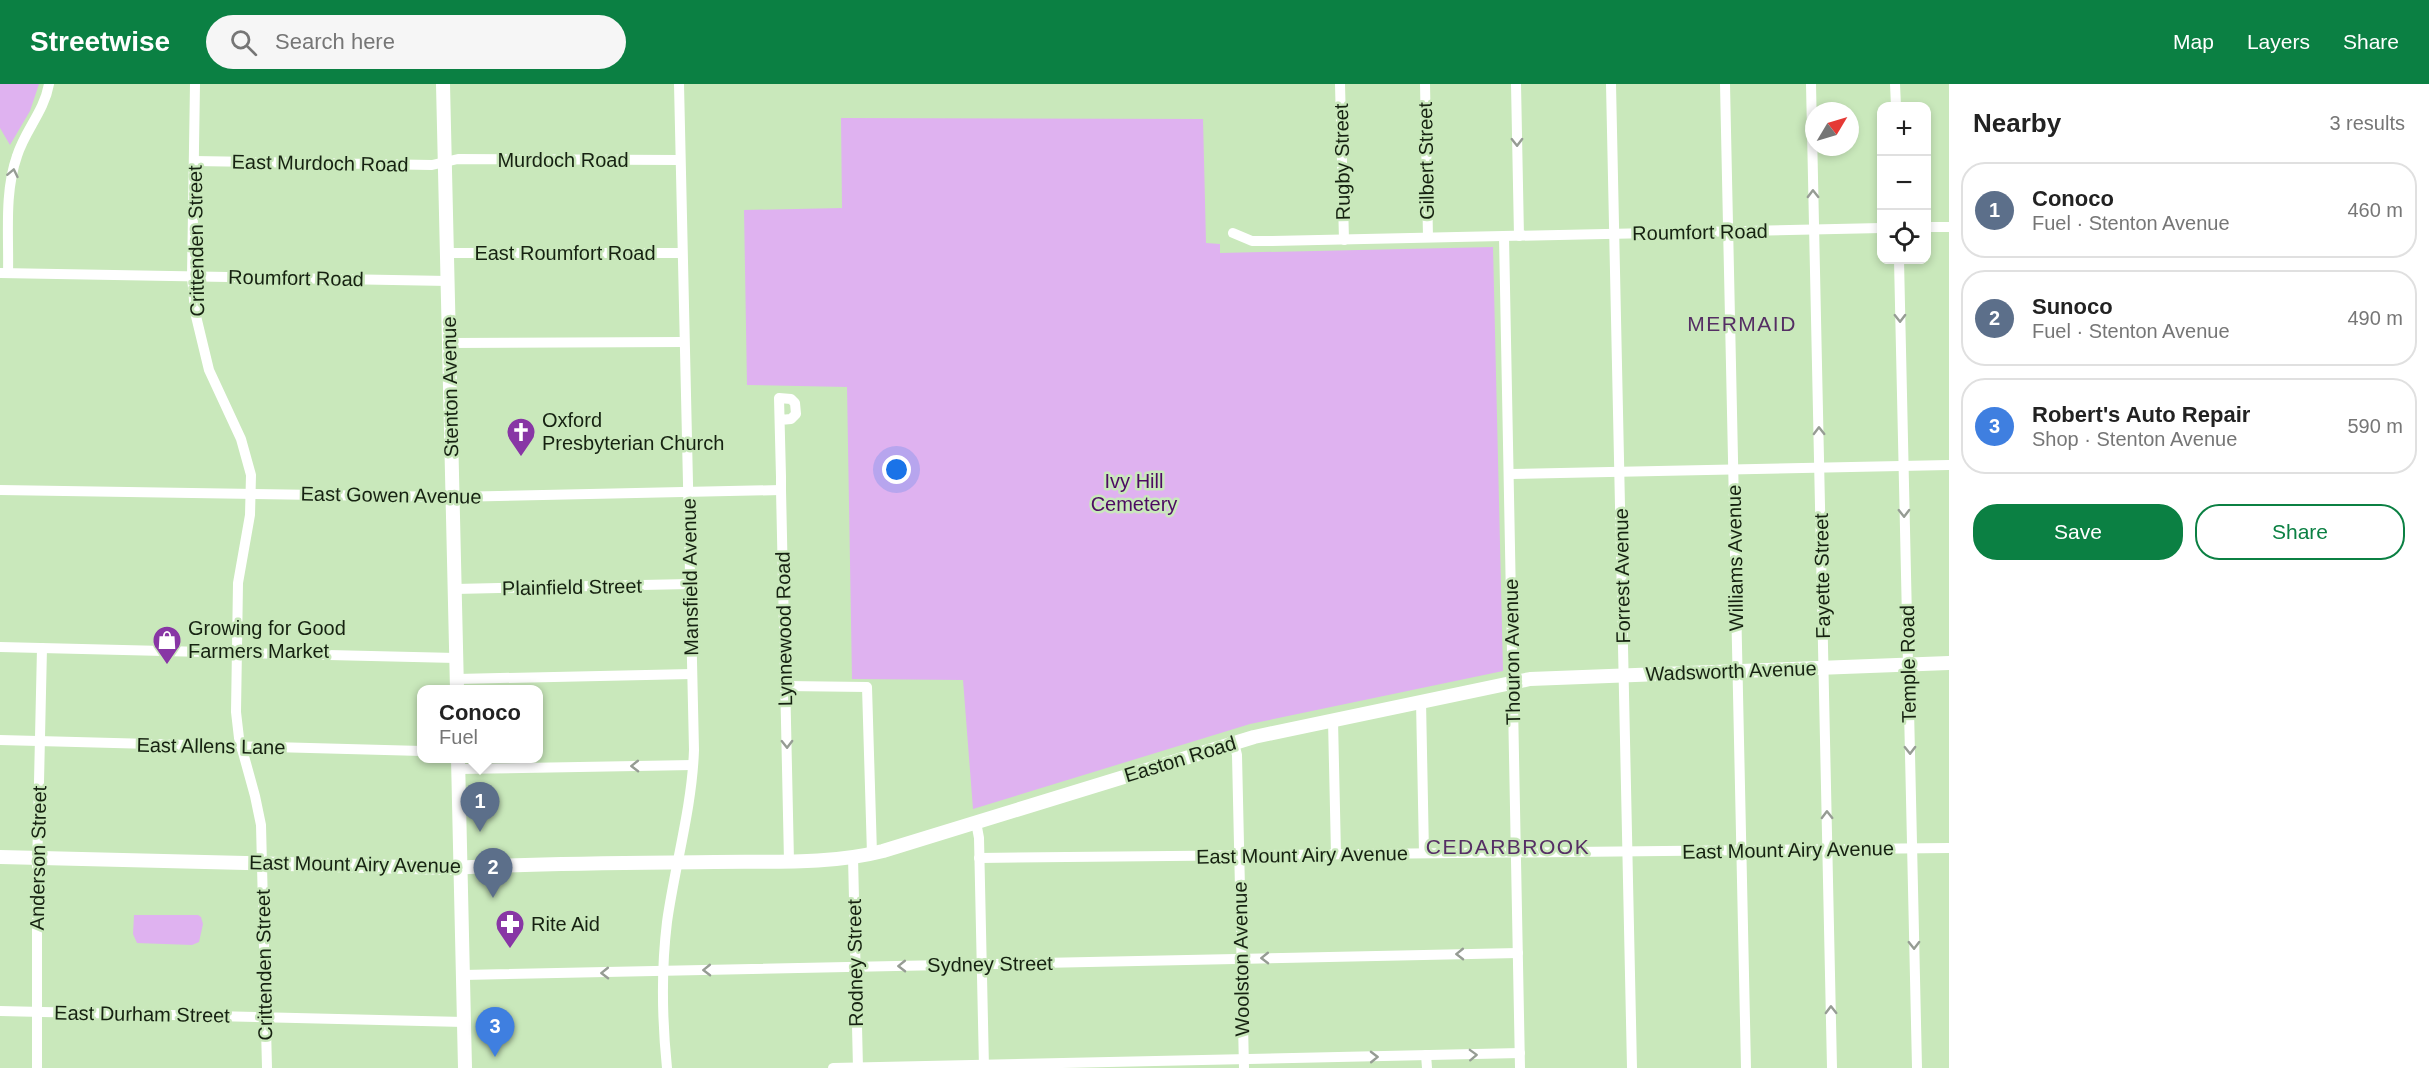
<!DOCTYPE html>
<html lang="en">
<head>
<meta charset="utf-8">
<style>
	body { margin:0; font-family:Arial,sans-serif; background:#f6f6f6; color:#222 }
	.controls { position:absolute; right:18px; top:18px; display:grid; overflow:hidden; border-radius:12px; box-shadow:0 3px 9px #0003 }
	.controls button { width:54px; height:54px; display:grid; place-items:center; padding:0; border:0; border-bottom:2px solid #e0e0e0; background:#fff; color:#222; font:30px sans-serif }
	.compass { position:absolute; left:1805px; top:18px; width:54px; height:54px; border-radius:50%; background:#fff; box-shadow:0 3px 9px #0003; rotate:52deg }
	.you { position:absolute; left:897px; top:386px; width:21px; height:21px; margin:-15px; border:4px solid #fff; border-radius:50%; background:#1a73e8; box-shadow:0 0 0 9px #1a73e833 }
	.badge { display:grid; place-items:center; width:39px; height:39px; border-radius:50%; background:#0b8043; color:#fff; font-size:20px; font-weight:700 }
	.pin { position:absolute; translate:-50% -50px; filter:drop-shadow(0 2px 3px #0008) }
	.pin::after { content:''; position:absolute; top:32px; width:21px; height:18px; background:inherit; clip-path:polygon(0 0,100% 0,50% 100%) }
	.popup { position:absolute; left:417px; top:601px; width:126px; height:78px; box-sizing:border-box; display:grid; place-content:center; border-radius:12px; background:#fff; filter:drop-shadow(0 2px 4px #0005); font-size:20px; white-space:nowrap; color:#767676 }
	.popup b { font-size:22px; color:#222 }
	.popup::after { content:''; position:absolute; left:50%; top:100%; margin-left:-12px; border:12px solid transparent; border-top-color:#fff }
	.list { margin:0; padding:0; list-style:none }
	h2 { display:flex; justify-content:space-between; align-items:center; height:78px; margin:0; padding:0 24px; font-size:26px }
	h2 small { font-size:20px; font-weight:400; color:#767676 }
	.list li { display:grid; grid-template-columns:39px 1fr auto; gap:18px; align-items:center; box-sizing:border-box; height:96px; margin:0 12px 12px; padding:0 12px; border:2px solid #e0e0e0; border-radius:24px }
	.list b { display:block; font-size:22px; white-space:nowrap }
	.list p { margin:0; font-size:20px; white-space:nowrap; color:#767676 }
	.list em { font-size:20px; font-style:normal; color:#767676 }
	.actions { display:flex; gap:12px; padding:18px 24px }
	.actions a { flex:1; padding:14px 0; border:2px solid #0b8043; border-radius:24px; text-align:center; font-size:21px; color:#0b8043 }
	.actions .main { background:#0b8043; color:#fff }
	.icon { flex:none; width:33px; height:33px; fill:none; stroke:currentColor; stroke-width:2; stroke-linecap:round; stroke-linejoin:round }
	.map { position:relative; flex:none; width:1949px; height:984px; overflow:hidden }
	header { display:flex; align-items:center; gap:36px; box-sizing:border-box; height:84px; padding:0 30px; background:#0b8043; color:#fff }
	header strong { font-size:28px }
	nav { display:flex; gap:33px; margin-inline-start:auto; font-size:21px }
	.search { width:420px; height:54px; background:#f6f6f6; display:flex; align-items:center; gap:15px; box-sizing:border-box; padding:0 21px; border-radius:33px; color:#767676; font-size:22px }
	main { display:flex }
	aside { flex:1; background:#fff }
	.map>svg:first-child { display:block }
	.green { fill:#dfb2f0 }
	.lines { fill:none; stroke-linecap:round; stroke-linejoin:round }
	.minor { stroke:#fff; stroke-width:10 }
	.major { stroke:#fff; stroke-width:14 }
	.oneway { stroke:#969c94 }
	.labels { text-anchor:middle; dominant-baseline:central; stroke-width:5; stroke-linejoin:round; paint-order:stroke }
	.street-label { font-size:20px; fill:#162211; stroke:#c9e8bb }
	.poi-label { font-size:20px; fill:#162211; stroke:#c9e8bb; text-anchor:start }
	.park-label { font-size:20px; fill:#4d0a62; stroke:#c9e8bb }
	.neighbourhood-label { font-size:21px; letter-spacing:1.5px; fill:#552e64; stroke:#c9e8bb }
</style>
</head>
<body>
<header>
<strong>Streetwise</strong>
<div class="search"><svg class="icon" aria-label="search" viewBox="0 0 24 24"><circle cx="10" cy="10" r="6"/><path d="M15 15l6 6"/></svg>Search here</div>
<nav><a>Map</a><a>Layers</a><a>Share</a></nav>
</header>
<main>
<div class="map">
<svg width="1949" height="984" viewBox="0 0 1949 984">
	<rect width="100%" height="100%" fill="#c9e8bb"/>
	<g class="green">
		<polygon points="0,0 39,0 30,27 10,61 0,44"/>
		<polygon points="841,34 1203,35 1206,159 1220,160 1220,169 1493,163 1503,587 1250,640 973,725 963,596 852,595 847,303 747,301 744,126 842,124"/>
		<polygon points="134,831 198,831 201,833 203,840 199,858 192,861 137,859 133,850"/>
	</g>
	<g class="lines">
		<g class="minor">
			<polyline points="195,0 192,192 195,228 209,286 241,355 251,391 250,431 238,499 236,628 239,654 255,712 261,741 267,984"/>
			<polyline points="1340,0 1344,156"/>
			<polyline points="1425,0 1428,153"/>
			<polyline points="1516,0 1519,152"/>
			<polyline points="1611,0 1632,984"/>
			<polyline points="1725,0 1746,984"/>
			<polyline points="1811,0 1832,984"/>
			<polyline points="1895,0 1896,22"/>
			<polyline points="194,77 432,81 458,75 680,76"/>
			<polyline points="1926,143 1949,143"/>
			<polyline points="1233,149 1252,157 1272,157 1882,144"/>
			<polyline points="1504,152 1520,984"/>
			<polyline points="447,169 682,169"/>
			<polyline points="1899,176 1917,984"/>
			<polyline points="0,189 448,197"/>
			<path d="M8,189c1,-38 -4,-80 9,-117 8,-26 27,-44 32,-72"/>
			<polyline points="449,259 684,258"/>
			<polyline points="780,336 791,335 796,330 795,319 791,315 779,314 781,393 781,406 789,777"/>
			<polyline points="1510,390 1949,381"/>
			<polyline points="0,406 452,413 781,406"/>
			<polyline points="455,505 690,500"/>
			<polyline points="0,563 456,574"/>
			<polyline points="457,595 692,590"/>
			<polyline points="785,602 867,603 872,770"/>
			<polyline points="1421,617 1424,769"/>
			<polyline points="1333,636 1336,770"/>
			<polyline points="0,656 422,667"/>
			<polyline points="1234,659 1237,671 1244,984"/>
			<polyline points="459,685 693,681"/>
			<polyline points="976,738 979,754 984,984"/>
			<polyline points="853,773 858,984"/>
			<polyline points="979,774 1949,764"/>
			<polyline points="463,891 1518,869"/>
			<polyline points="0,927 464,938"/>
			<polyline points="1426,971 1427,984"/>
			<polyline points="37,984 37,787 42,564"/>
			<path d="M667,984c-5,-49 -6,-97 0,-146 8,-57 25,-114 27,-172l-15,-666"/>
			<polyline points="833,984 1520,969"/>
		</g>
		<g class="major">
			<polyline points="443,0 457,606"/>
			<polyline points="458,674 465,984"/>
			<path d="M0,773l449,11c89,-5 177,-5 266,-6 55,-1 114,3 168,-11l371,-114 276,-58 419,-16"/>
		</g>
	</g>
	<defs><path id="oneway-chevron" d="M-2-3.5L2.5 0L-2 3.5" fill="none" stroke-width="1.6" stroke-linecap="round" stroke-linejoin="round" transform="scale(1.5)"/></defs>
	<g class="oneway">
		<use href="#oneway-chevron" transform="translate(1517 58) rotate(89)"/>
		<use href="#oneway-chevron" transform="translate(13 89) rotate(-78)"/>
		<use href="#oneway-chevron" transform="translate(1813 110) rotate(-91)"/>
		<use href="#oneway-chevron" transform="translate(1900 234) rotate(89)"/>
		<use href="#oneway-chevron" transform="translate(1819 347) rotate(-91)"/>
		<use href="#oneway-chevron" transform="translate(1904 429) rotate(89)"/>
		<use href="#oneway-chevron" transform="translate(787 660) rotate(89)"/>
		<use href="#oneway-chevron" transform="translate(1910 666) rotate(89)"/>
		<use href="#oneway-chevron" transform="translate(635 682) rotate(179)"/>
		<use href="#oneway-chevron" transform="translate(1827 731) rotate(-91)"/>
		<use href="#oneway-chevron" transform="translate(1914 861) rotate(89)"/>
		<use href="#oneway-chevron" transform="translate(1460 870) rotate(179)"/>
		<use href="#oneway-chevron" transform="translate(1265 874) rotate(179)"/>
		<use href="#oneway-chevron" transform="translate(902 882) rotate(179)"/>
		<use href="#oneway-chevron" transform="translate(707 886) rotate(179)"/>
		<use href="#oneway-chevron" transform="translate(605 889) rotate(179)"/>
		<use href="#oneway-chevron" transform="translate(1831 926) rotate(-91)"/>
		<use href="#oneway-chevron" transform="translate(1473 971) rotate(-2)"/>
		<use href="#oneway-chevron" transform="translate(1374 973) rotate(-1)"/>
	</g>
	<defs>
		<g id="church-pin" transform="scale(1.5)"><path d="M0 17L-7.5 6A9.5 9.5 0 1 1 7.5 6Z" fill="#8836a5" stroke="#c9e8bb"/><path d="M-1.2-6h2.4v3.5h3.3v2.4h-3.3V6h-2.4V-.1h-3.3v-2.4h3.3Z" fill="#fff"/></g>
		<g id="shop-pin" transform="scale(1.5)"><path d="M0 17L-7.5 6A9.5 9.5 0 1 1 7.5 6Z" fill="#8836a5" stroke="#c9e8bb"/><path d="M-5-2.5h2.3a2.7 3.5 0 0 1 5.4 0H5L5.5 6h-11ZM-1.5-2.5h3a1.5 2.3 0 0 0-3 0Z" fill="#fff"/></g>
		<g id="pharmacy-pin" transform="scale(1.5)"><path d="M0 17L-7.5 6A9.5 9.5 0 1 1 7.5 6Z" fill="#8836a5" stroke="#c9e8bb"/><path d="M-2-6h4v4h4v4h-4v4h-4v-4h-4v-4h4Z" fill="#fff"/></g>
	</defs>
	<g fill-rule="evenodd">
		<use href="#church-pin" x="521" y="348"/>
		<use href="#shop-pin" x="167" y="556"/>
		<use href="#pharmacy-pin" x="510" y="840"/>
	</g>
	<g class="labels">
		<g class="street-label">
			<text x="563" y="76">Murdoch Road</text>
			<text transform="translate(1426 77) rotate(-91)">Gilbert Street</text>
			<text transform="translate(1342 78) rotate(-91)">Rugby Street</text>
			<text transform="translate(320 79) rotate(1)">East Murdoch Road</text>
			<text transform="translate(1700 148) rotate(-1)">Roumfort Road</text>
			<text transform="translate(196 157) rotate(-91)">Crittenden Street</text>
			<text x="565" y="169">East Roumfort Road</text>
			<text transform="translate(296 194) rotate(1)">Roumfort Road</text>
			<text transform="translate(450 303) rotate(-91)">Stenton Avenue</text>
			<text transform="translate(391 411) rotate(1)">East Gowen Avenue</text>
			<text transform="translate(1735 474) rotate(-91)">Williams Avenue</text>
			<text transform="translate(1622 492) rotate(-91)">Forrest Avenue</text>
			<text transform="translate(1822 492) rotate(-91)">Fayette Street</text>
			<text transform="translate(690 493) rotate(-91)">Mansfield Avenue</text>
			<text transform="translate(572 503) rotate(-1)">Plainfield Street</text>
			<text transform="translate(784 545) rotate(-91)">Lynnewood Road</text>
			<text transform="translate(1512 568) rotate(-91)">Thouron Avenue</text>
			<text transform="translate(1908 580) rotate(-91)">Temple Road</text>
			<text transform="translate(1731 587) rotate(-2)">Wadsworth Avenue</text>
			<text transform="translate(211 662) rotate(1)">East Allens Lane</text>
			<text transform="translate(1180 675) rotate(-17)">Easton Road</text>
			<text transform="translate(1788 766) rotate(-1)">East Mount Airy Avenue</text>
			<text transform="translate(1302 771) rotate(-1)">East Mount Airy Avenue</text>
			<text transform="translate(38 774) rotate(-89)">Anderson Street</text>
			<text transform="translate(355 780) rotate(1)">East Mount Airy Avenue</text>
			<text transform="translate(1241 875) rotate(-91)">Woolston Avenue</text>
			<text transform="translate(855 879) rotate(-91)">Rodney Street</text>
			<text transform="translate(990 880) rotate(-1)">Sydney Street</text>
			<text transform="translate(264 881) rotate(-91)">Crittenden Street</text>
			<text transform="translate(142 930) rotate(1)">East Durham Street</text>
		</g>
		<g class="poi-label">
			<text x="542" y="336">Oxford<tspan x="542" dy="23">Presbyterian Church</tspan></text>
			<text x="188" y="544">Growing for Good<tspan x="188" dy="23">Farmers Market</tspan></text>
			<text x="531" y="840">Rite Aid</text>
		</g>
		<g class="park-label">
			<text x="1134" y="397">Ivy Hill<tspan x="1134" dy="23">Cemetery</tspan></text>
		</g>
		<g class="neighbourhood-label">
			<text x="1742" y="239">MERMAID</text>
			<text x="1508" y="762">CEDARBROOK</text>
		</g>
	</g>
</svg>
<div class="controls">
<button>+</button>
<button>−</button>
<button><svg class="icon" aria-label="locate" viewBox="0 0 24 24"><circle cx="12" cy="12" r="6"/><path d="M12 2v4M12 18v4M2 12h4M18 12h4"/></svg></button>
</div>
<svg class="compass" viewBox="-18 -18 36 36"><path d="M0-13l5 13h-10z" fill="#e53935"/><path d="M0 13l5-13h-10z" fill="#767676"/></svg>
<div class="you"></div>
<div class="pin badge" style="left:480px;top:748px;background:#5c6f8a">1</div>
<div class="popup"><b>Conoco</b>Fuel</div>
<div class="pin badge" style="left:493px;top:814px;background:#5c6f8a">2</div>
<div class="pin badge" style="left:495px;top:973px;background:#3f7fe0">3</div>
</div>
<aside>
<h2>Nearby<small>3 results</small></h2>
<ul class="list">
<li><span class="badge" style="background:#5c6f8a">1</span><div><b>Conoco</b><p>Fuel · Stenton Avenue</p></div><em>460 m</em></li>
<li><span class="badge" style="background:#5c6f8a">2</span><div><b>Sunoco</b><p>Fuel · Stenton Avenue</p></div><em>490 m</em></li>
<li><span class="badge" style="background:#3f7fe0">3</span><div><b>Robert's Auto Repair</b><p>Shop · Stenton Avenue</p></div><em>590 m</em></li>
</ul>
<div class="actions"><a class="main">Save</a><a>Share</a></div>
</aside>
</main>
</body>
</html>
